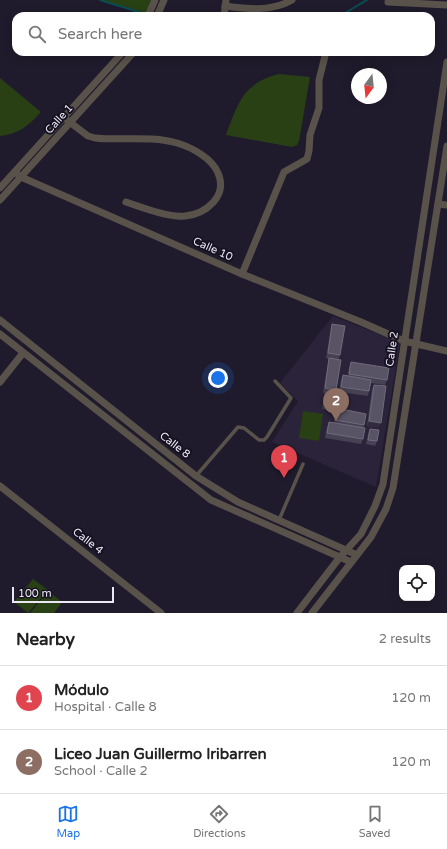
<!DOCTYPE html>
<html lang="en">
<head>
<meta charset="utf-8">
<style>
	body { margin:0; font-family:"Varela Round",sans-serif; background:#f6f6f6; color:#222 }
	.controls { position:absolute; right:12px; bottom:12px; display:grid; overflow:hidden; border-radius:8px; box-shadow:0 2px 10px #0003 }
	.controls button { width:36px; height:36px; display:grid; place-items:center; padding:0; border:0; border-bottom:1px solid #e0e0e0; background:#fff; color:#222; font:20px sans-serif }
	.compass { position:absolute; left:351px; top:68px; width:36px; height:36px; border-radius:50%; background:#fff; box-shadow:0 2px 10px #0003; rotate:195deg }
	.scale { position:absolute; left:12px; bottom:10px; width:102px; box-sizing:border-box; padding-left:4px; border:2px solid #ebe8f4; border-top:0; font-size:11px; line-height:14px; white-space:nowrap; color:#ebe8f4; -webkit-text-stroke:3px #171222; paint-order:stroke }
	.you { position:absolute; left:218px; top:378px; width:14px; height:14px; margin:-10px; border:3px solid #fff; border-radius:50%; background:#1a73e8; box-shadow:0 0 0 6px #1a73e833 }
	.badge { display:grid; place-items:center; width:26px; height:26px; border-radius:50%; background:#1a73e8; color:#fff; font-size:13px; font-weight:700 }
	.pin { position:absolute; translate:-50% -33px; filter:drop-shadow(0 1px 2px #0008) }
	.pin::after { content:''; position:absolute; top:21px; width:14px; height:12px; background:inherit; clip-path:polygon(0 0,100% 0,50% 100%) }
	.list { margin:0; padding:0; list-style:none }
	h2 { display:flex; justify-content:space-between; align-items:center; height:52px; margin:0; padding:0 16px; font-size:17px }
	h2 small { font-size:13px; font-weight:400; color:#767676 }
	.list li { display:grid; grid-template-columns:26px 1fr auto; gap:12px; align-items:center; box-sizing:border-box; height:64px; padding:0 16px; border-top:1px solid #e0e0e0 }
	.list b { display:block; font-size:15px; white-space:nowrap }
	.list p { margin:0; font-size:13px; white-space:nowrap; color:#767676 }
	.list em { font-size:13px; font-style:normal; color:#767676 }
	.icon { flex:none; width:22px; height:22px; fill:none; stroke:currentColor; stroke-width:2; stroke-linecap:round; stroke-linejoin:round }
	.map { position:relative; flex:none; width:447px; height:613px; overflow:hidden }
	.search { position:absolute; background:#fff; box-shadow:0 2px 10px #0003; left:12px; right:12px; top:12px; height:44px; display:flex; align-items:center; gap:10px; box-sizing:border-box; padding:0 14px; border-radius:12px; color:#767676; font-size:15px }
	.sheet { height:180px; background:#fff }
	nav { display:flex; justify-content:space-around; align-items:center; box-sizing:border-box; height:56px; border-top:1px solid #e0e0e0; background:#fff; font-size:11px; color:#767676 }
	nav a { display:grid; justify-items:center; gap:2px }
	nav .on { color:#1a73e8 }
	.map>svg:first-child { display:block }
	.built { fill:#2a233a }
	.green { fill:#294014 }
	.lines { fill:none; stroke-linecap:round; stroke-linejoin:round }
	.stream { stroke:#094d54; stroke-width:2 }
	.lane { stroke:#59524b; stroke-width:3.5 }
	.street { stroke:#59524b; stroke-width:7 }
	.wall { fill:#464254 }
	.shaded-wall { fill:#302b3d }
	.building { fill:#585365; stroke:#6f6b7c }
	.labels { text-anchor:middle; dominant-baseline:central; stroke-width:4; stroke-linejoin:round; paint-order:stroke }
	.street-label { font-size:11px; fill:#ebe8f4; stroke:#171222 }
</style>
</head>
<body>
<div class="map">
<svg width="447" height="613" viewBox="0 0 447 613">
	<rect width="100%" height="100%" fill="#201b2c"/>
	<polygon class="built" points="333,316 400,343 376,487 272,442 298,401 280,383"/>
	<g class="green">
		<polygon points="100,0 155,0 149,14"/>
		<path d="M279,74l31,3 -11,64 -2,4 -5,2 -66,-12c12,-32 17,-52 53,-61z"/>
		<path d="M0,78l41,34c-12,13 -22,22 -41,24z"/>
		<polygon points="303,411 323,414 319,441 299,438"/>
		<polygon points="33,579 48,590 28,613 14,602"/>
		<polygon points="48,591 62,602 54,613 30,613"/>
	</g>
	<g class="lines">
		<g class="stream">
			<polyline points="100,0 139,12"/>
			<polyline points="340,16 367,0"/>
		</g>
		<g class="lane">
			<polyline points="196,476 238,427 244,428 259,440 264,440 267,437 291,398 275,381"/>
			<polyline points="279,520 303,464"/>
		</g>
		<g class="street">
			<polyline points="388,2 447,5"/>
			<path d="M225,6c23,3 46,6 67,-6"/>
			<polyline points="148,16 155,0"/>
			<polyline points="157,16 164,0"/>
			<polyline points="224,16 226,0"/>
			<path d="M63,117l25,19 7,2c27,3 55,-3 82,5 14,4 35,15 41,30 10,23 -12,41 -33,43 -16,2 -44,-9 -59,-14"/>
			<polyline points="15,172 21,177 242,274 361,322 404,341 447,351"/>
			<polyline points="0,188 123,52"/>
			<polyline points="0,200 134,52"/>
			<polyline points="438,204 447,205"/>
			<polyline points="242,274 284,172 307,159 309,151 310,135 319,108 319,80 326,52"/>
			<polyline points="0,320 196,476 238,502 357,555"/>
			<polyline points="0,334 211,500 351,562"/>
			<polyline points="0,382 23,353"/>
			<polyline points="0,486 161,613"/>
			<polyline points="297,613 340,557 361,534 375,506 383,484 447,62"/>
			<polyline points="312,613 371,537 386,509 393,488 447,146"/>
		</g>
	</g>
	<g class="wall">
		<polygon points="332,324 340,355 338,360 336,390 335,394 346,408 345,410 364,425 363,428 363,439 361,444 325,438 327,427 329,422 334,423 336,411 322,409 324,398 326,394 323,393 328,363 329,359 326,358 331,328"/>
		<polygon points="351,362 387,380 385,385 371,383 369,391 368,396 339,392 341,380 343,375 348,376 349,367"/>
		<polygon points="374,385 379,427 367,426 372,389"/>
		<polygon points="370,429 377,441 375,446 366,444 368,434"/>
	</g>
	<polygon class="shaded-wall" points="369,421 381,423 379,427 367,426"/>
	<g class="building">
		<polygon points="332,324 345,326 340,355 328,353"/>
		<polygon points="329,358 341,360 336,390 325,388"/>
		<polygon points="351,362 389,368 387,380 349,374"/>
		<polygon points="343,375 371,380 369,391 341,387"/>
		<polygon points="374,385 386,386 381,423 369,421"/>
		<polygon points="326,393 348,396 346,408 324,404"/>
		<polygon points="337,408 366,414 364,425 335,420"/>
		<polygon points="329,422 365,428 363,439 327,433"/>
		<polygon points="370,429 379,430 377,441 368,440"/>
	</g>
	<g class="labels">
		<g class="street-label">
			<text transform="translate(59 119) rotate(-48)">Calle 1</text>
			<text transform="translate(213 249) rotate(24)">Calle 10</text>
			<text transform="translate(392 349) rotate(-82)">Calle 2</text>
			<text transform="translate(175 445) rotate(38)">Calle 8</text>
			<text transform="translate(88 541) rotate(38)">Calle 4</text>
		</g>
	</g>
</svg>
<div class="controls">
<button><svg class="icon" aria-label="locate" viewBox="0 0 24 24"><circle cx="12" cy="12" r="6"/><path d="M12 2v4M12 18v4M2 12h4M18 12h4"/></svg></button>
</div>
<svg class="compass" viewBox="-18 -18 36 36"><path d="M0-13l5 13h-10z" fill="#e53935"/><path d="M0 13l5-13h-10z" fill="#767676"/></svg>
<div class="scale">100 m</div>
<div class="you"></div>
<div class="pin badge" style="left:284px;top:478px;background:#e0444e">1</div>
<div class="pin badge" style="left:336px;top:421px;background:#8d6e63">2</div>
<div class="search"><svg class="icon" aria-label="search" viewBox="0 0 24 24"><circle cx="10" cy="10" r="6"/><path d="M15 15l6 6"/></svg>Search here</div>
</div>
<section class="sheet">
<h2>Nearby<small>2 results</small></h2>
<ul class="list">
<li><span class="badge" style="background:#e0444e">1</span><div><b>Módulo</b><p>Hospital · Calle 8</p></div><em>120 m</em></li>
<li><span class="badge" style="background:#8d6e63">2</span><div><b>Liceo Juan Guillermo Iribarren</b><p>School · Calle 2</p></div><em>120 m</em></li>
</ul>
</section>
<nav>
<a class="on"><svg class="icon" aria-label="map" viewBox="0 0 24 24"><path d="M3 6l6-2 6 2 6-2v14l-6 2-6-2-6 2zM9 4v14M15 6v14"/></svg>Map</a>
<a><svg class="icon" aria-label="directions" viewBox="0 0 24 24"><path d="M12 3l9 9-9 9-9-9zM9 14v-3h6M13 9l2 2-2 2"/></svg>Directions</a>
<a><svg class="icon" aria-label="saved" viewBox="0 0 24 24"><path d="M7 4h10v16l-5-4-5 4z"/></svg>Saved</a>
</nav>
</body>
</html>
